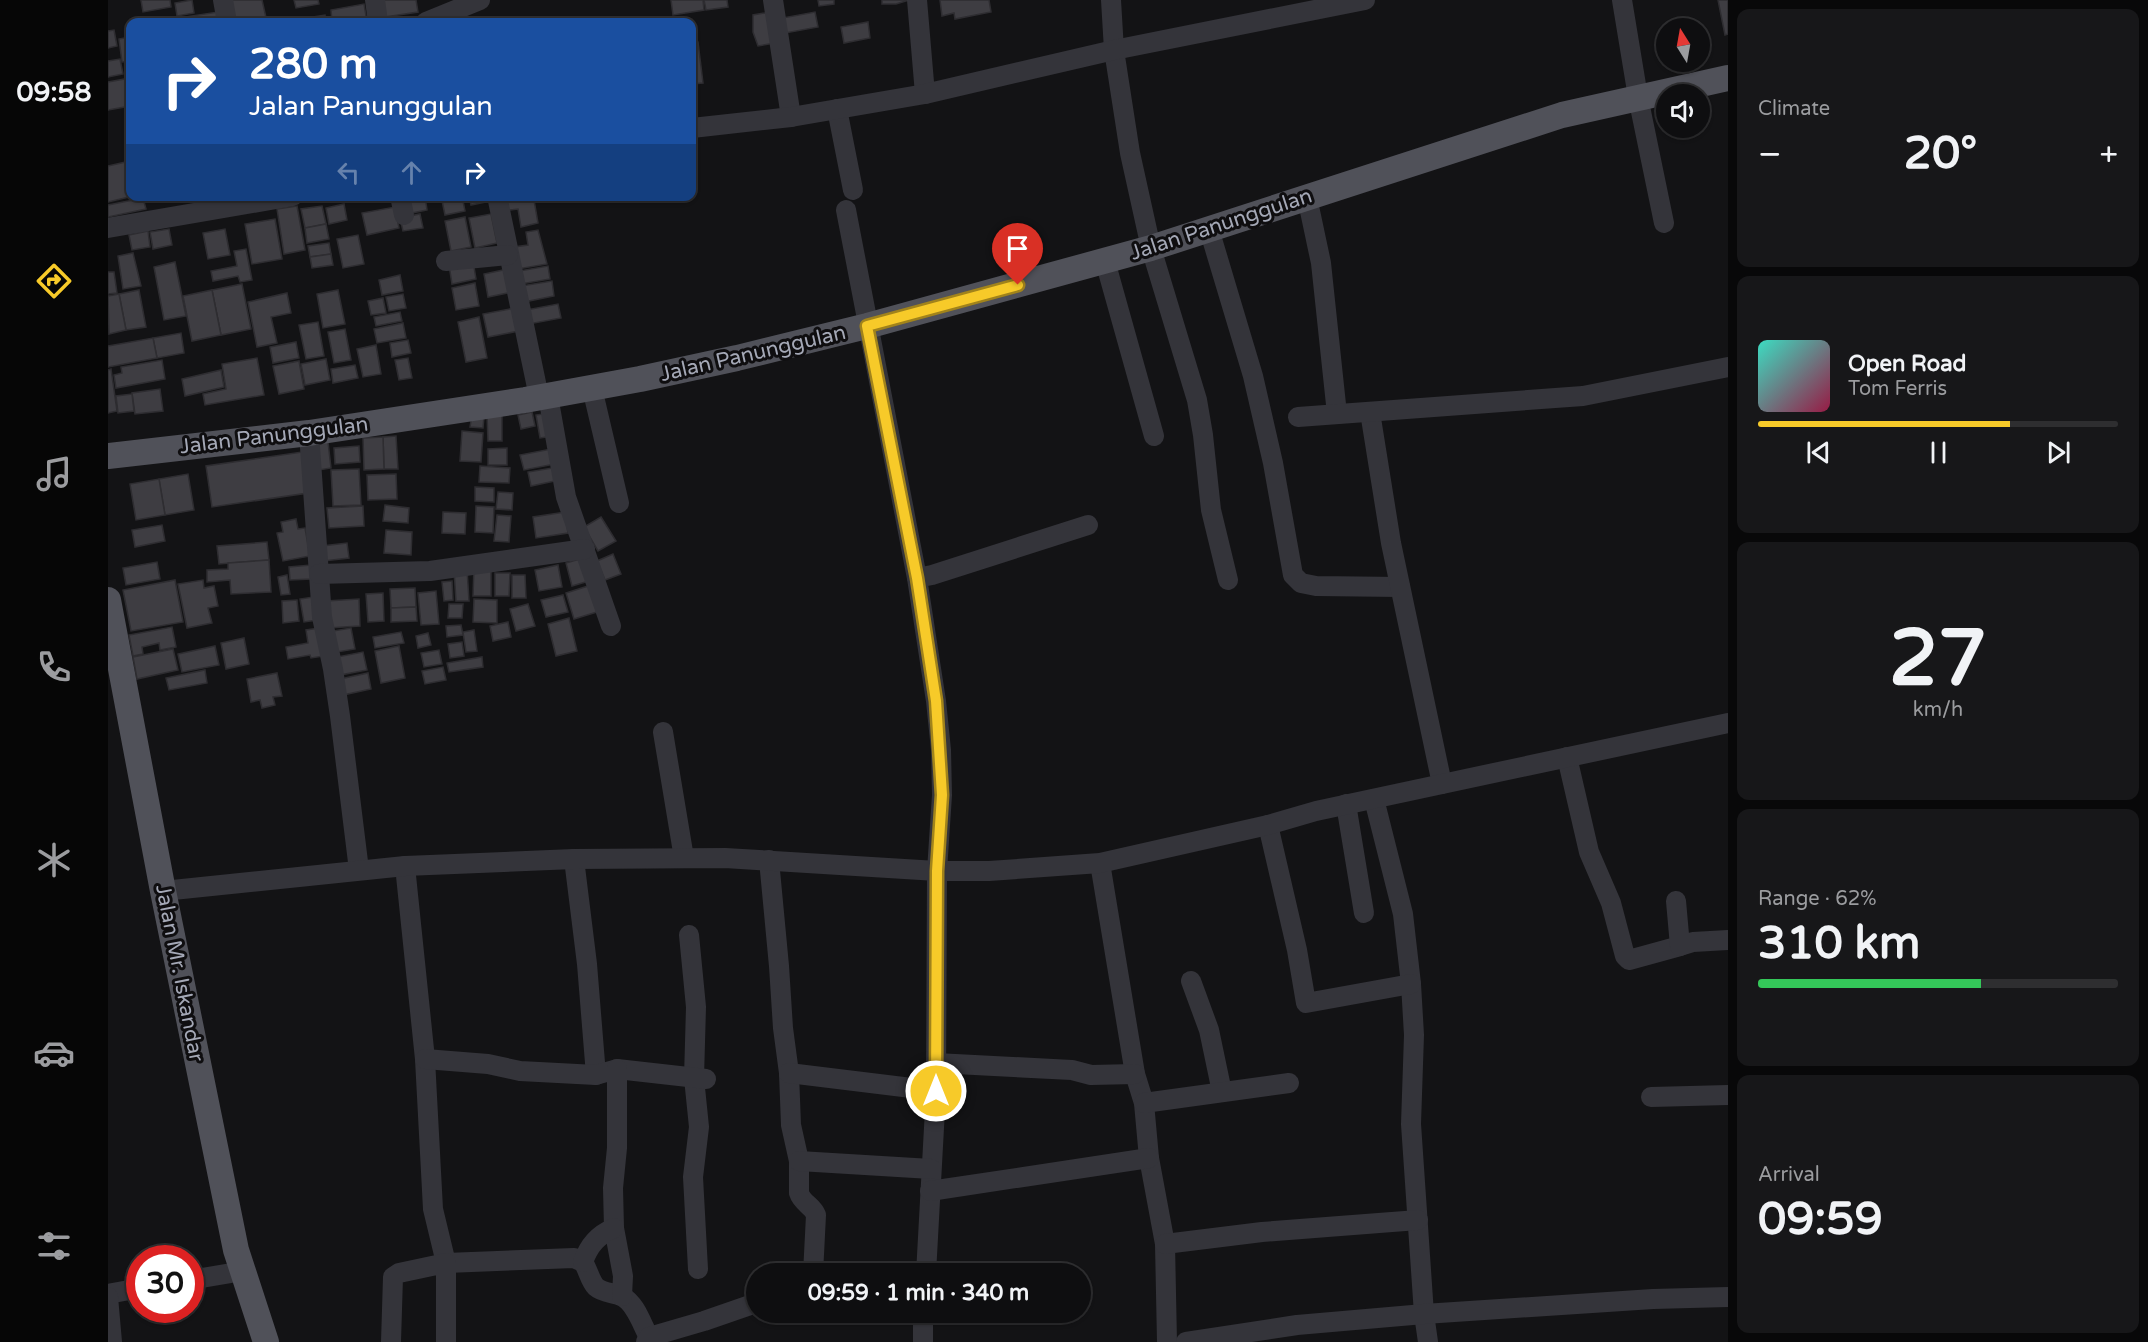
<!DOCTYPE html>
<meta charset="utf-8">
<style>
body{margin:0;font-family:"Varela Round",sans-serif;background:#171719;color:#f1f3f6;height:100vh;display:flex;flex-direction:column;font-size:22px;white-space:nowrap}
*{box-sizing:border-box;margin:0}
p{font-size:20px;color:#9b9c9f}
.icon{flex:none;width:33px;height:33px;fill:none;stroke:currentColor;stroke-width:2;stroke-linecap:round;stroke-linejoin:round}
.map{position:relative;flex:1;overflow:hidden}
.drawer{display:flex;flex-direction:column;gap:9px;padding:9px;background:#080809;width:420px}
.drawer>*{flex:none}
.top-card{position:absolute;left:18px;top:18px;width:570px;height:183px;border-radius:12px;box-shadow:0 2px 4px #0004,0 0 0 2px #2e2e30;background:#1a4fa0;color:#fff;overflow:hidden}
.needle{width:39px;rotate:349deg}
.fabs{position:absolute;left:1548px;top:18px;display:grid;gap:12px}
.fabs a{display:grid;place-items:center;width:54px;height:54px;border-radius:50%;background:#0e0e10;box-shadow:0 2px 4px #0004,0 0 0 2px #2e2e30;font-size:30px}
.speed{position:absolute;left:18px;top:1245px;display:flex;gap:12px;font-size:30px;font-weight:700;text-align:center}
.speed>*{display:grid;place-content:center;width:78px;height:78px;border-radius:50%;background:#0e0e10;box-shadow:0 2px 4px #0004,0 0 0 2px #2e2e30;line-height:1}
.speed .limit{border:9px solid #d22;background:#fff;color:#111}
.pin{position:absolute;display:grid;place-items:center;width:51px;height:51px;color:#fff;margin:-62px -26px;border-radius:50% 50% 50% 0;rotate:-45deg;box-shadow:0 0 6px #0007}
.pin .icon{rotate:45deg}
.me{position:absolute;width:66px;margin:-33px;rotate:0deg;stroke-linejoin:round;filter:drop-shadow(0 0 4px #0008)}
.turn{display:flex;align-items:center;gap:21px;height:126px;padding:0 24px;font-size:27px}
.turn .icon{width:78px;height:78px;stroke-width:2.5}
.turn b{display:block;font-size:42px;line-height:51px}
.lanes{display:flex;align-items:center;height:57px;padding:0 24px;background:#0003;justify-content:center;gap:30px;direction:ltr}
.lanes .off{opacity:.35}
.big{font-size:45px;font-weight:700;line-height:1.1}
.drawer .widget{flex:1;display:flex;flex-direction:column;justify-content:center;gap:9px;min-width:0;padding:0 21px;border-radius:12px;background:#171719}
.drawer .dial{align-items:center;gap:0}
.dial b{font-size:78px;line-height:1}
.song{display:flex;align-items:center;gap:18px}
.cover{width:72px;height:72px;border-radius:9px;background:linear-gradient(135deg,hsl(170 70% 55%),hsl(340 70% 35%))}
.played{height:6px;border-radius:3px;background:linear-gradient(90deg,#f7ca29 70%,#2e2e30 70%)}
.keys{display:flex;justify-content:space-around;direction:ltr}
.heat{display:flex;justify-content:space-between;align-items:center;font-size:33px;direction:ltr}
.charge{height:9px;border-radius:4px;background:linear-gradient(90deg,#34c759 62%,#2e2e30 0)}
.trip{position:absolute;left:638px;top:1263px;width:345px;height:60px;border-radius:30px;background:#0e0e10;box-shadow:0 2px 4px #0004,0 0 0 2px #2e2e30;font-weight:700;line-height:60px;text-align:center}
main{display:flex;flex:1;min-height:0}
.dock{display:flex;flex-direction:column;width:108px;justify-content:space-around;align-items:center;background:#060606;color:#9b9c9f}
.dock .icon{width:42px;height:42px}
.dock .current{color:#f7ca29}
.dock b{font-size:27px;color:#f1f3f6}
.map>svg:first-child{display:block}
.building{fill:#3e3d42;stroke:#2e2d31;stroke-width:1.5}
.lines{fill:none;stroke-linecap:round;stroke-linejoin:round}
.minor{stroke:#34343a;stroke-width:20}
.major{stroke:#505159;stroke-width:26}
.route-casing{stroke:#a1831b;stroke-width:15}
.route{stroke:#f7ca29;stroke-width:10}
.labels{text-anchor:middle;stroke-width:6;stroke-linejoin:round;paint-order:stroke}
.street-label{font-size:21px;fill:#a4a8b6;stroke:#0f0e10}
</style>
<main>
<nav class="dock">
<b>09:58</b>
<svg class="icon current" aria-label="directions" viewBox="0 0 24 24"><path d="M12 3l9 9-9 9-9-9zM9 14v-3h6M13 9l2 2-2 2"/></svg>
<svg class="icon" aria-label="music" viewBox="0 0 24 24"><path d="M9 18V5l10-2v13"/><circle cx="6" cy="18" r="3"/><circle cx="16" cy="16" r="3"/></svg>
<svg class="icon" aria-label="phone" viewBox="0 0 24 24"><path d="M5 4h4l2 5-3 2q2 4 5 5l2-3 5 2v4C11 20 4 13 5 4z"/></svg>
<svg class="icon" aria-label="climate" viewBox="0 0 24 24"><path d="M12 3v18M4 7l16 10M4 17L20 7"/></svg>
<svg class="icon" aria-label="car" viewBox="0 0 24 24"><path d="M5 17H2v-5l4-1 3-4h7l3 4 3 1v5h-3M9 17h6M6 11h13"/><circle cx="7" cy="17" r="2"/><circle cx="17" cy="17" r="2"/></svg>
<svg class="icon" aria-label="filters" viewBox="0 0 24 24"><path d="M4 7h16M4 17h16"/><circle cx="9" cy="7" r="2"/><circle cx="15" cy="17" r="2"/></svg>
</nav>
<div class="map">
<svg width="1620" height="1342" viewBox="0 0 1620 1342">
<rect width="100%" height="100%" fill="#131315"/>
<!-- building -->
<g class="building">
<polygon points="33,0 62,0 63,7 35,12"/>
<polygon points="84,0 86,13 69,16 67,3"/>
<polygon points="117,0 154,0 159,22 122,22"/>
<polygon points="186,0 210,0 211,4 188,8"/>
<polygon points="267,0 308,0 310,12 277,17"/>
<polygon points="563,0 595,0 596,10 565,15"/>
<polygon points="596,0 619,0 620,7 598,10"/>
<polygon points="710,0 726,0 726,4 711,6"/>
<polygon points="774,0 801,0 788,4 774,4"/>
<polygon points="832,0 881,0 883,12 847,19 846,13 834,16"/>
<polygon points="1610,0 1620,0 1620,34 1617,35"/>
<polygon points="256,4 259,22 224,22 223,10"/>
<polygon points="110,12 111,22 71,22 70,18"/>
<polygon points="662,12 667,43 650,46 645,32 645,15"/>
<polygon points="707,12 710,27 672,34 669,19"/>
<polygon points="217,15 218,22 192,22 191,19"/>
<polygon points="760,22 762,38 736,43 733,27"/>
<polygon points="6,30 9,46 0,48 0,31"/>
<polygon points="22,37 22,61 14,62 11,39"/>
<polygon points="590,42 595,83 584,84 584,43"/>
<polygon points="12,59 15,74 0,77 0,61"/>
<polygon points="22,78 22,106 0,110 0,82"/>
<polygon points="22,161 22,196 25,196 0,202 0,166"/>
<polygon points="46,196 64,196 65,199 48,202"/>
<polygon points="295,196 317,196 319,210 299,214"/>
<polygon points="333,196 354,196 357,211 337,215"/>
<polygon points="361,196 382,196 383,201 363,205"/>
<polygon points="392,196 422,196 423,201 426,200 430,223 413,227 410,209 395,211"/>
<polygon points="35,198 38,209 0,217 0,205"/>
<polygon points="236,204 239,220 221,224 218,208"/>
<polygon points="189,206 197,250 176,254 169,209"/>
<polygon points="214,206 218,224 197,228 193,209"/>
<polygon points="287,207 291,228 259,235 254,213"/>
<polygon points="312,214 315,228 295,231 292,218"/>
<polygon points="383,214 389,243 367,248 361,218"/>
<polygon points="357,217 363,247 343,251 337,221"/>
<polygon points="167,219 174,259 144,264 137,224"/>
<polygon points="218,224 221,239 199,243 197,228"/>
<polygon points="61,229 64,245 45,249 42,232"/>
<polygon points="117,229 122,255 100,259 95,233"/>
<polygon points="430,230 439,264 410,269 406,247 420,245 418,232"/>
<polygon points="40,231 42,247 24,250 21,235"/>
<polygon points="250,235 256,264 235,268 229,239"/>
<polygon points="221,243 223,254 202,257 200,246"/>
<polygon points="138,249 144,280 132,282 130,276 105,281 103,271 129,266 126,251"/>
<polygon points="25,253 33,286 15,289 10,256"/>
<polygon points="223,254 225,265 204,268 202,257"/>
<polygon points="365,261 368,279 344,284 341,265"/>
<polygon points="67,262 78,316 56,320 46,267"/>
<polygon points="440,266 442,279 413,284 411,271"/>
<polygon points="400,269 404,292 380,297 376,274"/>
<polygon points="0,272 6,272 9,293 0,294"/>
<polygon points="292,275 295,291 274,295 271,280"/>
<polygon points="444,281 446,296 416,302 413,286"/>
<polygon points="367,283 371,306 348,310 344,288"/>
<polygon points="134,284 143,329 113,335 104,290"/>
<polygon points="31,290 38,327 18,330 11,294"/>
<polygon points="104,290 113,335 84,341 75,296"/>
<polygon points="230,290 237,324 215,328 209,294"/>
<polygon points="179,293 183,313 163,317 169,343 149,347 140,302"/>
<polygon points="11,294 18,330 1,334 0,296"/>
<polygon points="295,294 298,308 281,311 278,297"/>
<polygon points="275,298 278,313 263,315 260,301"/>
<polygon points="450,304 453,318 421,324 418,310"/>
<polygon points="407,308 411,331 380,337 375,314"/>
<polygon points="292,312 294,321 268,326 266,317"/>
<polygon points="371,317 379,358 358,362 350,322"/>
<polygon points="210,322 216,356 198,359 191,325"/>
<polygon points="295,323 298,338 269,343 266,329"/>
<polygon points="237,329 243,360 226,363 220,332"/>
<polygon points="73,333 76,353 49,358 45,338"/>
<polygon points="45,338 49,358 0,367 0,346"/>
<polygon points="300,340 303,353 284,357 282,343"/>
<polygon points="188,342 191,358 165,363 162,347"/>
<polygon points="268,345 273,374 255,377 249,349"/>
<polygon points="149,358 156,395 97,405 95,394 118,389 114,364"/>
<polygon points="300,358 304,378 291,380 287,360"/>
<polygon points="218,359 222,380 197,385 193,364"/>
<polygon points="54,360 57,379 8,388 6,375 14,373 13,367"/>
<polygon points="191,361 196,389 171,394 165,366"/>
<polygon points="247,365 250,378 225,383 223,369"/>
<polygon points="3,369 9,411 0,413 0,370"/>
<polygon points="113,370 116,387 77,396 74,379"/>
<polygon points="52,389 55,411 27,414 24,393"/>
<polygon points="24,394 26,411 10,413 8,396"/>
<polygon points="424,412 427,426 413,429 410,415"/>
<polygon points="441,413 445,436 432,438 428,415"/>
<polygon points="364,415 376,416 375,428 362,427"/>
<polygon points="379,415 394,415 394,441 380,441"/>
<polygon points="354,431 375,433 373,462 352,461"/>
<polygon points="288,436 290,469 276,469 275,437"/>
<polygon points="275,437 276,469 256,470 255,438"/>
<polygon points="220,442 223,468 211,470 208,443"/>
<polygon points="251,446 252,462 227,464 226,448"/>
<polygon points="399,448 399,465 380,465 380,449"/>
<polygon points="443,449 447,464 416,470 412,455"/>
<polygon points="194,452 200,493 104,507 98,466"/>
<polygon points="372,466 402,468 401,483 371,482"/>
<polygon points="444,468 447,481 423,486 420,472"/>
<polygon points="251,469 253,505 225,506 223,470"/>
<polygon points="80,474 86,510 57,515 51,479"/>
<polygon points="288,474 289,499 260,500 259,475"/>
<polygon points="51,479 57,515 28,520 22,484"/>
<polygon points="367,487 386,488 386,502 367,501"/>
<polygon points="390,492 405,493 404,510 388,509"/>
<polygon points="277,505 301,508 300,523 275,521"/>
<polygon points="255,506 256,526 221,528 219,508"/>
<polygon points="368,506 386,507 385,533 367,532"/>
<polygon points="335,512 358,513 357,534 334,533"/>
<polygon points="457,512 460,533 428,538 425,517"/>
<polygon points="389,515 403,516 401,542 386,541"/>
<polygon points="493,517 508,541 490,551 476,527"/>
<polygon points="188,519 190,529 197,528 202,556 175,561 169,533 175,532 173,522"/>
<polygon points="54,525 57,541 27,547 24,530"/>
<polygon points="278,530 304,532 303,555 276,553"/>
<polygon points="159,542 161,560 111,564 109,546"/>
<polygon points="239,543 241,558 216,561 214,546"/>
<polygon points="505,554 513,574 497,580 489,561"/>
<polygon points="475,558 481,581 464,586 458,563"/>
<polygon points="161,560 163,592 123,594 122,580 99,582 99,570 120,569 120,563"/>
<polygon points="49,562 52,579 18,585 15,568"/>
<polygon points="383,564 383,596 365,596 366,566"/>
<polygon points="203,565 204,579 182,580 181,567"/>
<polygon points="450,565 454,587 431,591 427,570"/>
<polygon points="359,569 361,601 348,601 346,570"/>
<polygon points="387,573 402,573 401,596 387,596"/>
<polygon points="179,575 182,594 173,595 170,577"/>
<polygon points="404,575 417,575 418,598 404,598"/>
<polygon points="67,580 75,622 23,631 15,590"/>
<polygon points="95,580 96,588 106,586 110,606 100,608 104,623 79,628 70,584"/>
<polygon points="344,581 345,600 336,601 334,582"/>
<polygon points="480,586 489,612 466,619 458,593"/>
<polygon points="307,588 308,607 283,608 282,589"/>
<polygon points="328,591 331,624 313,625 310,593"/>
<polygon points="275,593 276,621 260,622 258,594"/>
<polygon points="455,595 460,612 438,617 433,600"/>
<polygon points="205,597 209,620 196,622 192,599"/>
<polygon points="251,599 252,626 220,628 218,601"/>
<polygon points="366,599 389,600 389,623 365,622"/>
<polygon points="189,600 191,621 175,623 174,601"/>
<polygon points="341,604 355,604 354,618 340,618"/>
<polygon points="420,604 427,626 408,631 402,609"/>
<polygon points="308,607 309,621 283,622 283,608"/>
<polygon points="461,618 469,651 448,656 440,624"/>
<polygon points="400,622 403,637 385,641 382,626"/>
<polygon points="353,625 355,635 339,637 338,626"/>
<polygon points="64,627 68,647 52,650 51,643 34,647 35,654 25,656 21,635"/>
<polygon points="211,628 216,656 203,658 202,655 180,659 178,647 200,643 198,630"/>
<polygon points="243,628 247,649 229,652 225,631"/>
<polygon points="366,630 369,651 358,652 355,632"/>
<polygon points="293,632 296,643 267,648 265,637"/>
<polygon points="320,633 323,645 310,648 308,636"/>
<polygon points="136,638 141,664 118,669 113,643"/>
<polygon points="354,642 356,656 342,658 340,644"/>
<polygon points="107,646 111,665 74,672 70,654"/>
<polygon points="291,646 297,678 273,683 267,651"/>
<polygon points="65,649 70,670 29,679 25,657"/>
<polygon points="331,650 334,664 316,667 313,653"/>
<polygon points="255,652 259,670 232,675 229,657"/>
<polygon points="374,657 375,667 341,672 339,663"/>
<polygon points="335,667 338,680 317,684 314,671"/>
<polygon points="97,670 99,683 61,690 58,678"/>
<polygon points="169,673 174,696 165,697 167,705 154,708 152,700 143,702 139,679"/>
<polygon points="260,673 263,689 235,695 232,679"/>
</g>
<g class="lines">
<!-- minor -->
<g class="minor">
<polyline points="115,0 119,22"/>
<polyline points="267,0 270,22"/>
<polyline points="665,0 683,117"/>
<polyline points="809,0 817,94"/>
<polyline points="1003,0 1006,50 1022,153 1043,248 1089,400 1095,435 1103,510 1120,580"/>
<polyline points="1514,0 1530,97 1556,223"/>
<polyline points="318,22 372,0"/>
<polyline points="729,109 745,190"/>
<polyline points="584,128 683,117 817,94 1006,50 1257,0"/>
<polyline points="292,196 296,215"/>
<polyline points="389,196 431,397"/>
<polyline points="1199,197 1213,263 1229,414"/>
<polyline points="738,210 809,578 828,701 833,750 834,795 829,871 828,1091 818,1274"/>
<polyline points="0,228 185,196"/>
<polyline points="1101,229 1145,376 1165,463 1185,575 1193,583 1208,586 1292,587"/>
<polyline points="338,261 400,255"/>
<polyline points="997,261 1046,436"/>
<polyline points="484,388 511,503"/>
<polyline points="440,396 458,497 503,626"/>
<polyline points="1262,412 1283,543 1334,784"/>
<polyline points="1190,417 1475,396 1620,367"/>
<polyline points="201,433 214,617 225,669 232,716 251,870"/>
<polyline points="211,574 322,571 477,549"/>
<polyline points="809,578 824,575 980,525"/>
<polyline points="555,732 576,858"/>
<polyline points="1459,757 1481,852 1503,903 1517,956 1521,960 1572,946"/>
<polyline points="1266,799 1295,914 1303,984 1306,1035 1303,1124 1316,1314 1320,1342"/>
<polyline points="1238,804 1256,913"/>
<polyline points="1160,825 1189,950 1198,1003 1303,984"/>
<polyline points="466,859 479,964 488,1075"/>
<path d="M661,860L671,966L675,1028L681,1073L683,1125L691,1161V1193C694,1203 705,1206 708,1215L705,1274"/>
<polyline points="992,863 1027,1074 1036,1103 1041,1158 1057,1244 1059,1342"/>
<path d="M297,866L317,1059L325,1209L338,1263L466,1258L475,1262C480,1269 482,1281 488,1287C496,1294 507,1292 515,1297C528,1304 534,1325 541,1337"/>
<polyline points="55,891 297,866 466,859 617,858 829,871 881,871 992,863 1160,825 1208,811 1620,723"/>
<polyline points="1568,901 1572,946 1585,942 1620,940"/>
<polyline points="581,935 588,1007 586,1078 591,1127 585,1177 590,1269"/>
<polyline points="1083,981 1101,1030 1114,1092"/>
<polyline points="317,1059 380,1064 412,1071 488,1075 509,1069 598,1079"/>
<polyline points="828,1063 964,1070 983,1075 1027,1074"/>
<polyline points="509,1069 509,1148 505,1188 506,1228 515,1276 514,1296"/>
<polyline points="681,1073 828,1091"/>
<polyline points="1543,1097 1620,1095"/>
<polyline points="1036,1103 1181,1083"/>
<polyline points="691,1161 823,1169"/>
<polyline points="822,1191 1041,1158"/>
<polyline points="1057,1244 1154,1232 1310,1220"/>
<path d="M475,1262C481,1245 490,1235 506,1228"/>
<polyline points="82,1280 135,1271"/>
<polyline points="0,1294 32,1288"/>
<polyline points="0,1297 4,1342"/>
<polyline points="283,1342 285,1277 291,1273 338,1263 338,1342"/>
<polyline points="538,1342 541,1337 596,1321 648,1303"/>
<polyline points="815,1342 815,1312"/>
<polyline points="1078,1342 1189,1325 1316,1314 1545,1299 1620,1297"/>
</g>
<!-- major -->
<g class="major">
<polyline points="0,456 201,433 417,400 532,379 629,358 759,326 1043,248 1454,115 1620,78"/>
<polyline points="0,600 55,891 128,1250 158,1342"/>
</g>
</g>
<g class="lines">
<defs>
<polyline id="route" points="828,1091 829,871 834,795 828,701 809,578 759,326 910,285"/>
</defs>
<!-- route casing -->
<use href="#route" class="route-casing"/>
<!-- route -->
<use href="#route" class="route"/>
</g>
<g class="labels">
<!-- street labels -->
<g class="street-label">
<text transform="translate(1113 224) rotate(-18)" y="7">Jalan Panunggulan</text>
<text transform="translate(645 353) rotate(-13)" y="7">Jalan Panunggulan</text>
<text transform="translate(166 435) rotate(-7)" y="7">Jalan Panunggulan</text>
<text transform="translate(72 973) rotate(79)" y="7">Jalan Mr. Iskandar</text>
</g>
</g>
</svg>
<div class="fabs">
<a><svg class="needle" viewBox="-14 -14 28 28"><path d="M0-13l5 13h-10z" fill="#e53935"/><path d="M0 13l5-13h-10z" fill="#9b9c9f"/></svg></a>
<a><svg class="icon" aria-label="sound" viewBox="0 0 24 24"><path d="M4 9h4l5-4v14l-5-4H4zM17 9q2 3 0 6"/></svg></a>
</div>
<div class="speed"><div class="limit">30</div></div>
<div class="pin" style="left:910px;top:285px;background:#d93025"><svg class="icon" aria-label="arrive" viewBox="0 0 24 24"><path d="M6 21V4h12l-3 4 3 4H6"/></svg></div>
<svg class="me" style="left:828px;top:1091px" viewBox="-20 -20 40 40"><circle r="17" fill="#f7ca29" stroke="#fff" stroke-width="3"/><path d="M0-11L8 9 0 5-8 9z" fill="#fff"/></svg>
<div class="trip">09:59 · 1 min · 340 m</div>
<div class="top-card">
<div class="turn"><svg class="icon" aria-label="right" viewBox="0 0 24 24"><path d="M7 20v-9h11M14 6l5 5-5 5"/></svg><div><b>280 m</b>Jalan Panunggulan</div></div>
<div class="lanes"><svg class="icon off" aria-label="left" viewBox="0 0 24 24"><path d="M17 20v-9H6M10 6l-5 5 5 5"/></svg><svg class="icon off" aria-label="ahead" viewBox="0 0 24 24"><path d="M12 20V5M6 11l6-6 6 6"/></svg><svg class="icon" aria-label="right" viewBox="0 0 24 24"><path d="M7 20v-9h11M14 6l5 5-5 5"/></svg></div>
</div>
</div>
<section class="drawer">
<div class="widget"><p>Climate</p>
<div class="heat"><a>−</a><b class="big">20°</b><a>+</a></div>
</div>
<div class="widget">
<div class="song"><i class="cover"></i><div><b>Open Road</b><p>Tom Ferris</p></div></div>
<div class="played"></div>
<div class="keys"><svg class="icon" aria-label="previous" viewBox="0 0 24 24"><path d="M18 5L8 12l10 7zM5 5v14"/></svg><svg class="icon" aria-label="pause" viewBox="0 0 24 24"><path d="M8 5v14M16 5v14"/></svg><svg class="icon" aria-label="next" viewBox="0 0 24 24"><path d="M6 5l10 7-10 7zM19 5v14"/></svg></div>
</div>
<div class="widget dial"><b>27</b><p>km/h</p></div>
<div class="widget"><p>Range · 62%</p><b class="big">310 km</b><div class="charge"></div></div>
<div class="widget"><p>Arrival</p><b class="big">09:59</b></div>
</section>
</main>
